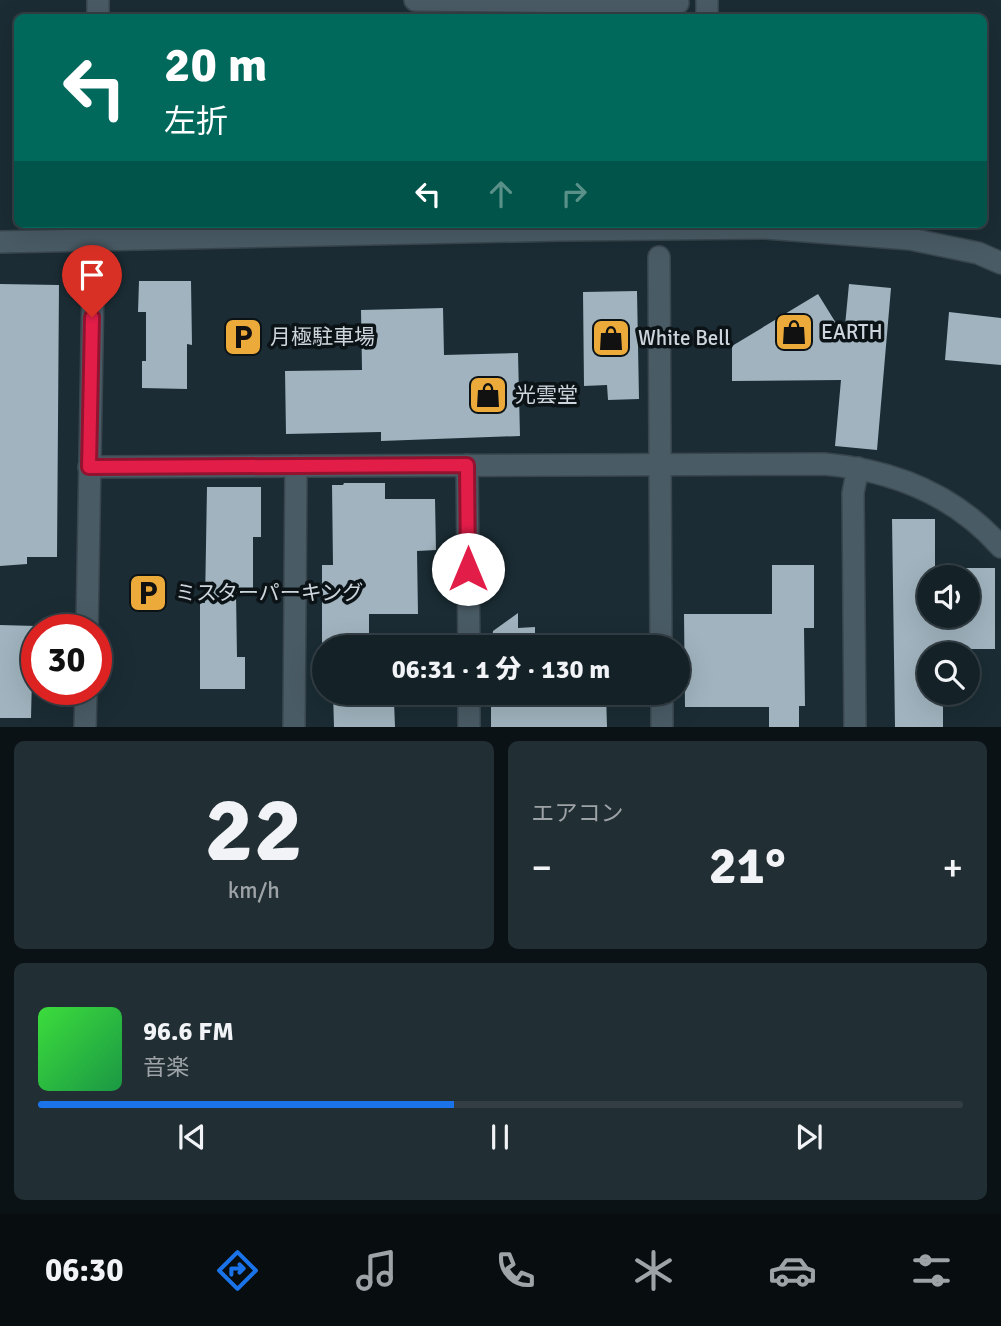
<!DOCTYPE html>
<html lang="ja">
<meta charset="utf-8">
<style>
body{margin:0;font-family:Signika,"Noto Sans JP",sans-serif;background:#212e33;color:#f1f3f6;height:100vh;display:flex;flex-direction:column;font-size:26px;white-space:nowrap}
*{box-sizing:border-box;margin:0}
p{font-size:23px;color:#9da3a7}
.icon{flex:none;width:38px;height:38px;fill:none;stroke:currentColor;stroke-width:2;stroke-linecap:round;stroke-linejoin:round}
.map{position:relative;height:727px;overflow:hidden}
.sheet{display:flex;flex-direction:column;gap:14px;padding:14px;background:#0b1215;flex:1}
.sheet>*{flex:none}
.top-card{position:absolute;left:14px;top:14px;width:973px;height:214px;border-radius:10px;box-shadow:0 7px 28px #0002,0 0 0 2px #333e44;background:#00695c;color:#fff;overflow:hidden}
.tools{position:absolute;left:917px;top:565px;display:grid;gap:14px}
.tools a{display:grid;place-items:center;width:63px;height:63px;border-radius:50%;background:#142127;box-shadow:0 7px 28px #0002,0 0 0 2px #333e44;font-size:35px}
.speed{position:absolute;left:21px;top:614px;display:flex;gap:14px;font-size:35px;font-weight:700;text-align:center}
.speed>*{display:grid;place-content:center;width:91px;height:91px;border-radius:50%;background:#142127;box-shadow:0 7px 28px #0002,0 0 0 2px #333e44;line-height:1}
.speed .limit{border:10px solid #d22;background:#fff;color:#111}
.pin{position:absolute;display:grid;place-items:center;width:60px;height:60px;color:#fff;margin:-72px -30px;border-radius:50% 50% 50% 0;rotate:-45deg;box-shadow:0 0 7px #0007}
.pin .icon{rotate:45deg}
.me{position:absolute;width:77px;margin:-38px;rotate:0deg;stroke-linejoin:round;filter:drop-shadow(0 0 5px #0008)}
.turn{display:flex;align-items:center;gap:24px;height:147px;padding:0 35px;font-size:32px}
.turn .icon{width:91px;height:91px;stroke-width:2.5}
.turn b{display:block;font-size:49px;line-height:60px}
.lanes{display:flex;align-items:center;height:66px;padding:0 35px;background:#0003;justify-content:center;gap:35px;direction:ltr}
.lanes .off{opacity:.35}
.big{font-size:52px;font-weight:800;line-height:1.1}
.sheet .tile{flex:1;display:flex;flex-direction:column;justify-content:center;gap:10px;min-width:0;padding:0 24px;border-radius:10px;background:#212e33}
.sheet .dial{align-items:center;gap:0}
.dial b{font-size:91px;line-height:1}
.song{display:flex;align-items:center;gap:21px}
.cover{width:84px;height:84px;border-radius:10px;background:linear-gradient(135deg,hsl(120 70% 55%),hsl(140 70% 35%))}
.played{height:7px;border-radius:4px;background:linear-gradient(90deg,#1a73e8 45%,#333e44 45%)}
.keys{display:flex;justify-content:space-around;direction:ltr}
.heat{display:flex;justify-content:space-between;align-items:center;font-size:38px;direction:ltr}
.sheet .tiles{flex:1;display:grid;gap:14px;grid-template-columns:1fr 1fr}
.tile:last-child{grid-column:span 2}
.trip{position:absolute;left:312px;top:635px;width:378px;height:70px;border-radius:35px;background:#142127;box-shadow:0 7px 28px #0002,0 0 0 2px #333e44;font-weight:800;line-height:70px;text-align:center}
.tabs{display:flex;height:112px;justify-content:space-around;align-items:center;background:#080d10;color:#9da3a7}
.tabs .icon{width:49px;height:49px}
.tabs .selected{color:#1a73e8}
.tabs b{font-size:32px;color:#f1f3f6}
.map>svg:first-child{display:block}
.building{fill:#a0b3be;fill-rule:evenodd}
.lines{fill:none;stroke-linecap:round;stroke-linejoin:round}
.minor-casing{stroke:#39464e;stroke-width:24}
.minor{stroke:#495b65;stroke-width:21}
.route-casing{stroke:#92132f;stroke-width:18}
.route{stroke:#e11d48;stroke-width:12}
.labels{text-anchor:middle;stroke-width:7;stroke-linejoin:round;paint-order:stroke}
.poi-label{font-size:21px;fill:#ccd6dc;stroke:#0c1317;text-anchor:start}
</style>
<div class="map">
<svg width="1001" height="728" viewBox="0 0 1001 728">
<rect width="100%" height="100%" fill="#1b2c34"/>
<!-- building -->
<g class="building">
<polygon points="139,281 191,281 192,345 187,344 187,389 142,388 142,361 146,361 146,312 138,312"/>
<polygon points="0,284 59,285 57,557 27,557 27,564 0,566"/>
<polygon points="849,284 891,288 877,450 835,446 841,380 732,381 732,346 818,294 844,336"/>
<polygon points="637,291 639,399 608,400 607,385 584,386 583,292"/>
<polygon points="443,308 444,355 518,353 520,436 381,441 381,432 286,434 285,371 362,370 361,310"/>
<polygon points="949,312 1001,318 1001,365 945,360"/>
<polygon points="344,483 385,483 385,499 435,499 436,550 417,551 418,614 369,614 369,639 364,639 364,648 324,648 324,667 322,667 322,565 333,565 332,485 343,485"/>
<polygon points="207,487 261,487 261,537 253,537 253,593 236,593 237,657 245,657 245,689 200,689 200,603 205,603"/>
<path d="M892,519H935V568H995V649H943V654H929V693H943V727H895ZM929,578H968V616H929Z"/>
<polygon points="772,565 814,565 814,628 804,628 805,706 799,706 799,727 769,727 769,707 685,707 684,614 772,614"/>
<polygon points="518,613 518,628 535,627 535,636 606,635 606,648 491,648 493,631"/>
<polygon points="0,625 36,626 36,677 32,677 31,718 0,718"/>
<polygon points="333,693 375,693 375,701 394,701 395,727 334,727"/>
<polygon points="491,693 606,693 607,727 491,727"/>
</g>
<g class="lines">
<defs>
<g id="minor">
<polyline points="415,0 678,3"/>
<polyline points="707,0 707,18"/>
<polyline points="98,18 98,0"/>
<polyline points="0,242 562,230 765,228 910,239 978,253 1001,263"/>
<polyline points="659,257 661,648"/>
<polyline points="467,465 469,648"/>
<path d="M89,467L824,464C892,470 955,495 1001,547"/>
<polyline points="87,630 94,226"/>
<polyline points="469,693 469,728"/>
<polyline points="662,693 662,728"/>
<polyline points="85,728 86,690"/>
<polyline points="294,728 296,466"/>
<polyline points="855,728 853,493 858,468"/>
</g>
</defs>
<!-- minor casing -->
<use href="#minor" class="minor-casing"/>
<!-- minor -->
<use href="#minor" class="minor"/>
</g>
<g class="lines">
<defs>
<polyline id="route" points="92,317 89,467 467,465 468,569"/>
</defs>
<!-- route casing -->
<use href="#route" class="route-casing"/>
<!-- route -->
<use href="#route" class="route"/>
</g>
<!-- icons -->
<defs>
<symbol id="shop-square" viewBox="-11 -11 22 22"><rect x="-9" y="-9" width="18" height="18" rx="4" fill="#ebaa39" stroke="#0c1317"/><path d="M-5-2.5h2.3a2.7 3.5 0 0 1 5.4 0H5L5.5 6h-11ZM-1.5-2.5h3a1.5 2.3 0 0 0-3 0Z" fill="#111"/></symbol>
<symbol id="parking-square" viewBox="-11 -11 22 22"><rect x="-9" y="-9" width="18" height="18" rx="4" fill="#ebaa39" stroke="#0c1317"/><path d="M-3.5-5.5H1a3.5 3.5 0 0 1 0 7H-1V5.5H-3.5ZM-1-3.4V-.6H.8a1.4 1.4 0 0 0 0-2.8Z" fill="#111"/></symbol>
</defs>
<g fill-rule="evenodd">
<use href="#shop-square" x="772" y="310" width="44" height="44"/>
<use href="#parking-square" x="221" y="315" width="44" height="44"/>
<use href="#shop-square" x="589" y="316" width="44" height="44"/>
<use href="#shop-square" x="466" y="373" width="44" height="44"/>
<use href="#parking-square" x="126" y="571" width="44" height="44"/>
</g>
<g class="labels">
<!-- poi labels -->
<g class="poi-label">
<text x="821" y="339">EARTH</text>
<text x="270" y="344">月極駐車場</text>
<text x="638" y="345">White Bell</text>
<text x="515" y="402">光雲堂</text>
<text x="175" y="600">ミスターパーキング</text>
</g>
</g>
</svg>
<div class="tools">
<a><svg class="icon" aria-label="sound" viewBox="0 0 24 24"><path d="M4 9h4l5-4v14l-5-4H4zM17 9q2 3 0 6"/></svg></a>
<a><svg class="icon" aria-label="search" viewBox="0 0 24 24"><circle cx="10" cy="10" r="6"/><path d="M15 15l6 6"/></svg></a>
</div>
<div class="speed"><div class="limit">30</div></div>
<div class="pin" style="left:92px;top:317px;background:#d93025"><svg class="icon" aria-label="arrive" viewBox="0 0 24 24"><path d="M6 21V4h12l-3 4 3 4H6"/></svg></div>
<svg class="me" style="left:468px;top:569px" viewBox="-20 -20 40 40"><circle r="19" fill="#fff"/><path d="M0-13L10 11 0 6-10 11z" fill="#e11d48"/></svg>
<div class="trip">06:31 · 1 分 · 130 m</div>
<div class="top-card">
<div class="turn"><svg class="icon" aria-label="left" viewBox="0 0 24 24"><path d="M17 20v-9H6M10 6l-5 5 5 5"/></svg><div><b>20 m</b>左折</div></div>
<div class="lanes"><svg class="icon" aria-label="left" viewBox="0 0 24 24"><path d="M17 20v-9H6M10 6l-5 5 5 5"/></svg><svg class="icon off" aria-label="ahead" viewBox="0 0 24 24"><path d="M12 20V5M6 11l6-6 6 6"/></svg><svg class="icon off" aria-label="right" viewBox="0 0 24 24"><path d="M7 20v-9h11M14 6l5 5-5 5"/></svg></div>
</div>
</div>
<section class="sheet">
<div class="tiles">
<div class="tile dial"><b>22</b><p>km/h</p></div>
<div class="tile"><p>エアコン</p>
<div class="heat"><a>−</a><b class="big">21°</b><a>+</a></div>
</div>
<div class="tile">
<div class="song"><i class="cover"></i><div><b>96.6 FM</b><p>音楽</p></div></div>
<div class="played"></div>
<div class="keys"><svg class="icon" aria-label="previous" viewBox="0 0 24 24"><path d="M18 5L8 12l10 7zM5 5v14"/></svg><svg class="icon" aria-label="pause" viewBox="0 0 24 24"><path d="M8 5v14M16 5v14"/></svg><svg class="icon" aria-label="next" viewBox="0 0 24 24"><path d="M6 5l10 7-10 7zM19 5v14"/></svg></div>
</div>
</div>
</section>
<nav class="tabs">
<b>06:30</b>
<svg class="icon selected" aria-label="directions" viewBox="0 0 24 24"><path d="M12 3l9 9-9 9-9-9zM9 14v-3h6M13 9l2 2-2 2"/></svg>
<svg class="icon" aria-label="music" viewBox="0 0 24 24"><path d="M9 18V5l10-2v13"/><circle cx="6" cy="18" r="3"/><circle cx="16" cy="16" r="3"/></svg>
<svg class="icon" aria-label="phone" viewBox="0 0 24 24"><path d="M5 4h4l2 5-3 2q2 4 5 5l2-3 5 2v4C11 20 4 13 5 4z"/></svg>
<svg class="icon" aria-label="climate" viewBox="0 0 24 24"><path d="M12 3v18M4 7l16 10M4 17L20 7"/></svg>
<svg class="icon" aria-label="car" viewBox="0 0 24 24"><path d="M5 17H2v-5l4-1 3-4h7l3 4 3 1v5h-3M9 17h6M6 11h13"/><circle cx="7" cy="17" r="2"/><circle cx="17" cy="17" r="2"/></svg>
<svg class="icon" aria-label="filters" viewBox="0 0 24 24"><path d="M4 7h16M4 17h16"/><circle cx="9" cy="7" r="2"/><circle cx="15" cy="17" r="2"/></svg>
</nav>
